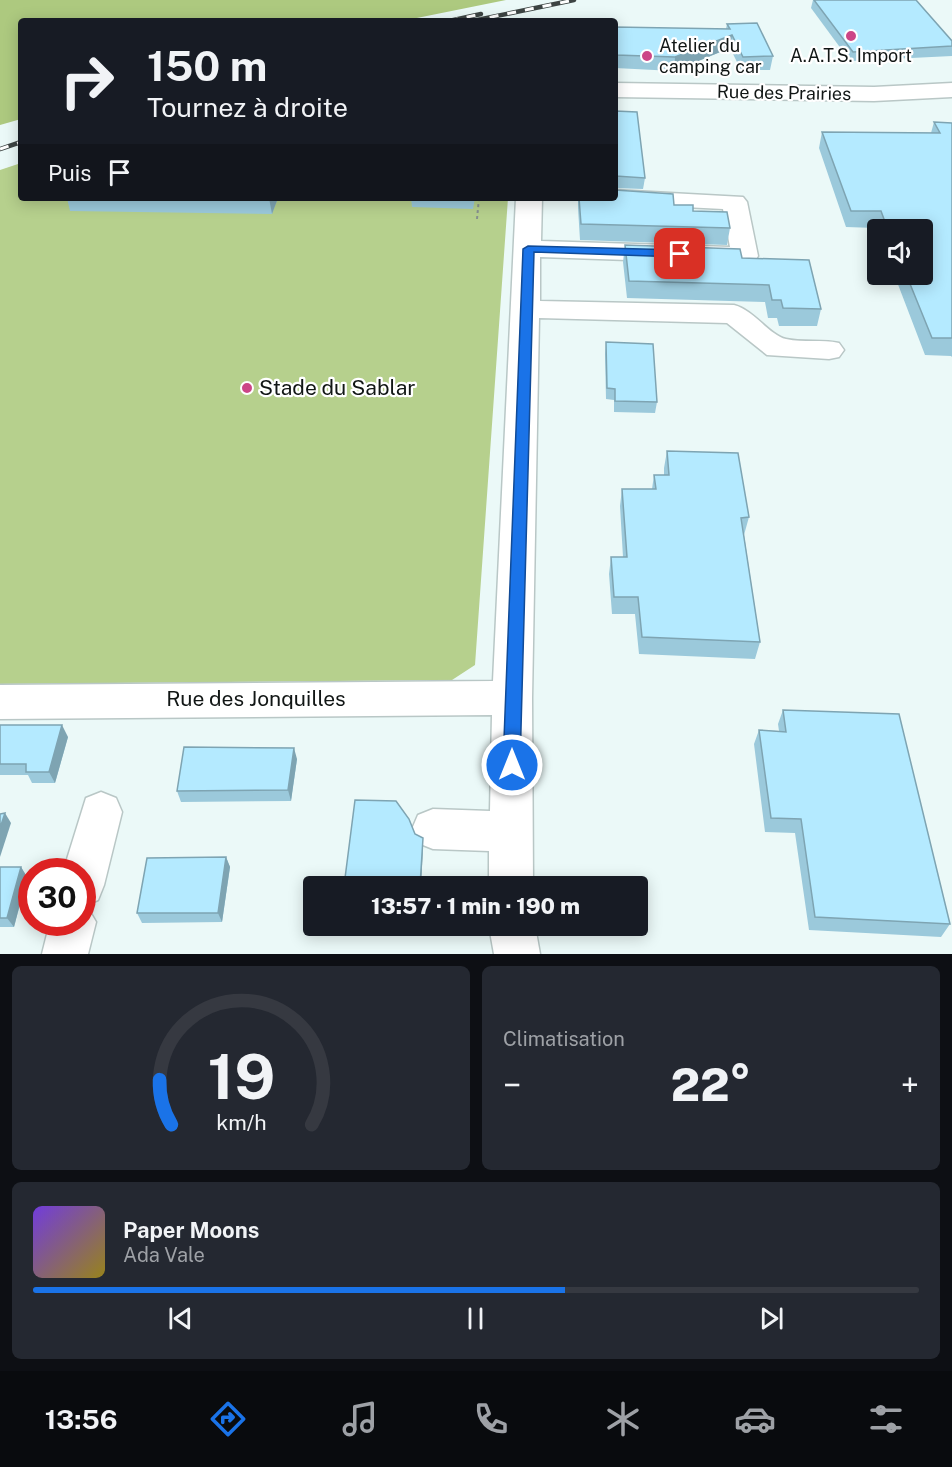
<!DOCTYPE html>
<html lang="fr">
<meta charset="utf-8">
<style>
body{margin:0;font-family:"Public Sans",sans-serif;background:#242831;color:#f1f3f6;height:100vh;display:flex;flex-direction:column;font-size:22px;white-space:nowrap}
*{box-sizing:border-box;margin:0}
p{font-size:20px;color:#9ea1a6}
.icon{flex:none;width:33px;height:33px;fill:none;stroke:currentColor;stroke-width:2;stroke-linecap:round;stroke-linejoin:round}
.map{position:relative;height:954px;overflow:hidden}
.panel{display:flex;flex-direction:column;gap:12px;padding:12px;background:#0d0f14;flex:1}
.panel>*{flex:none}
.banner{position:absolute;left:18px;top:18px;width:600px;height:183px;border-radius:6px;box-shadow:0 3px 15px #0003;background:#171b24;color:#f1f3f6;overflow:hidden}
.buttons{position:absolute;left:867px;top:219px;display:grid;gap:12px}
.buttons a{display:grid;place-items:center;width:66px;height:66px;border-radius:6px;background:#171b24;box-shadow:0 3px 15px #0003;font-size:30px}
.speed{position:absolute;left:18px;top:858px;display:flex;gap:12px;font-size:30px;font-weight:700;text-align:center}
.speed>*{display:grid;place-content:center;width:78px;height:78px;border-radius:50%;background:#171b24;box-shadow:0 3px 15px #0003;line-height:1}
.speed .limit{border:9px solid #d22;background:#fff;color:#111}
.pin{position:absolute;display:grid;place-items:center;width:51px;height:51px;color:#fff;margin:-26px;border-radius:12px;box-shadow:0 3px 9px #0006}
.me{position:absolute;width:66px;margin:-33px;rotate:0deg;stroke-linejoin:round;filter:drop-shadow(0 0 4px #0008)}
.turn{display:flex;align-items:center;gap:21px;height:126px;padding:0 30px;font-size:27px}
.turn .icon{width:78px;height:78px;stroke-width:2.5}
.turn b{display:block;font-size:42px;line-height:51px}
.then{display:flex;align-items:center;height:57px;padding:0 30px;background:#0003;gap:12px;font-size:22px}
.big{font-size:45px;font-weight:800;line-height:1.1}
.panel .card{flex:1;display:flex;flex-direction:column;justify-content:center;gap:9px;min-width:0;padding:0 21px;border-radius:9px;background:#242831}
.panel .dial{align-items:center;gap:0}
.dial svg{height:156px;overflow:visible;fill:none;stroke:#363941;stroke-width:7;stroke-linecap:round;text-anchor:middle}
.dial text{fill:#f1f3f6;stroke:none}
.song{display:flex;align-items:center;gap:18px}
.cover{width:72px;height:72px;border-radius:9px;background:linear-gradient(135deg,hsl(260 70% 55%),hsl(50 70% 35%))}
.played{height:6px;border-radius:3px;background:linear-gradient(90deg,#1a73e8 60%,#363941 60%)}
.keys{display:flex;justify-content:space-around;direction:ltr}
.heat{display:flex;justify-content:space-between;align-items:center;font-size:33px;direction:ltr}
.panel .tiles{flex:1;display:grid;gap:12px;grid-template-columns:1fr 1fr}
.card:last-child{grid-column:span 2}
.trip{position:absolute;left:303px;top:876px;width:345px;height:60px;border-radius:6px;background:#171b24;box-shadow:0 3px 15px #0003;font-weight:800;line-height:60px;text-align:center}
.tabs{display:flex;height:96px;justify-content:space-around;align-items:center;background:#090b0e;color:#9ea1a6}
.tabs .icon{width:42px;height:42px}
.tabs .active{color:#1a73e8}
.tabs b{font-size:27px;color:#f1f3f6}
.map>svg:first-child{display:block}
.green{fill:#b6d08d}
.forest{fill:#adc97f}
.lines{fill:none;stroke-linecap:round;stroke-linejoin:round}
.minor-casing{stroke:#b9c7c6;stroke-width:3}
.path{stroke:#86908f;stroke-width:2;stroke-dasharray:3 3;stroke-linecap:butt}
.minor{fill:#fff;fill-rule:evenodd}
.rail-casing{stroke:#3d4443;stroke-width:4.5}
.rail{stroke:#fff;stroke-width:3;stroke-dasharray:9;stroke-linecap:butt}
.wall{fill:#9bc9db}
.shaded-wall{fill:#7ea4b2}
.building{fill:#b4eaff;stroke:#7ea4b2;stroke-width:1.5}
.route{fill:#1a73e8;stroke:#114b97;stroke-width:1.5}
.poi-dot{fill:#cc4687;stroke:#fff;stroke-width:2}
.labels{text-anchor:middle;stroke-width:4.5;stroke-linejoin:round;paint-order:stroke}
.far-poi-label{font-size:18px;fill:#111615;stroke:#fff;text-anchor:start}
.far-street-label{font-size:18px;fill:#111615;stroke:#fff}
.poi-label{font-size:21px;fill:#111615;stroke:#fff;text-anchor:start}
.street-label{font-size:21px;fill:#111615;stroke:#fff}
</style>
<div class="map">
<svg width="952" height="954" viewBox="0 0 952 954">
<rect width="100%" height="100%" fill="#ebf9f8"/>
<!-- green -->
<polygon class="green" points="21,163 21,198 508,198 475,665 452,680 0,684 0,170"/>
<!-- forest -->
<polygon class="forest" points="0,0 506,0 402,21 21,21 21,119 0,125"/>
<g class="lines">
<defs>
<g id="minor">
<polygon points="615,83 874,87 952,83 952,97 874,101 615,97"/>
<path d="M615,190L743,197L747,202L758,256L754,262L745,264L540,257V301L734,305C754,310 769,335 786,339C804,343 822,339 839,343L844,350L839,357L829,359L767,355L727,323L539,318L532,698L533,886H489V851L433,849L418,843L412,829L418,815L433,809L490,811L492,715L0,719V685L493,681L516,198H542L541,241L730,247L723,209L606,203L602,198H615Z"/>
<polygon points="101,792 116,798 122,812 104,885 98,900 86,905 96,922 88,954 42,954 50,922 82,922 82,872 63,872 86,798"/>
<polygon points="489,926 535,926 540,954 494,954"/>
</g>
</defs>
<!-- minor casing -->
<use href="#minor" class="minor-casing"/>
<!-- path -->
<polyline class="path" points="477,219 479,198"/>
<!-- minor -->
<use href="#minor" class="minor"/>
<defs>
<g id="rail">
<polyline points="449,21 481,14"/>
<polyline points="472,21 574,0"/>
<polyline points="0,149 21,142"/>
</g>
</defs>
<!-- rail casing -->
<use href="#rail" class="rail-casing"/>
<!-- rail -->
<use href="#rail" class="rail"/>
</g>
<!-- wall -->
<g class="wall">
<polygon points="813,0 916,0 952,41 952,56 850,61 811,8"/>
<polygon points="727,24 773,56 770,70 741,70 730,48 674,71 615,68 615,27 726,29"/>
<polygon points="615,111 645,178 643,189 615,188"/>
<polygon points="934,122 952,123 952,357 951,356 925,355 894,274 922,274 922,230 878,230 878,233 876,228 846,227 819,148 822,132 931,133"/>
<polygon points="67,198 278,198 272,214 70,211"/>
<polygon points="411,198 475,198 473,209 412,207"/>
<polygon points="578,198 615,198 674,205 693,211 730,228 727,245 580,240 578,208"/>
<polygon points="625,245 742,258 821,309 817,326 779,326 777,318 768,318 765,302 627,298 623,262"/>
<polygon points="606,342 657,402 655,413 614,412 614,400 606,399 605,354"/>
<polygon points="667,451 749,517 744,535 760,642 755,659 639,654 635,614 612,614 609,574 611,557 623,557 620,506 622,489 652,489 654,475 664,475 664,468"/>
<polygon points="783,710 950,924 941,937 809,930 795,833 765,832 754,744 759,730 779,731 778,724"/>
<polygon points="0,725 68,737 55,783 32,783 28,775 0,775"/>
<polygon points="297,759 291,801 181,802 177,791"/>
<polygon points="226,857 230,867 222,922 142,923 137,913"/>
<polygon points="0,867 21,867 27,877 14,927 0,927"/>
</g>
<!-- shaded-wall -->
<g class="shaded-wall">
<polygon points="732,35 730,48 674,71 675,57"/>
<polygon points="269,198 278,198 272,214"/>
<polygon points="62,725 68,737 55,783 49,772"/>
<polygon points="294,748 297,759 291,801 288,790"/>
<polygon points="5,813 11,823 0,857 0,828"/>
<polygon points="423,838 423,848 421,886 420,886"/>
<polygon points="226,857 230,867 222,922 218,913"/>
<polygon points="21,867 27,877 14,927 7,918"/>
</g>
<!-- building -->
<g class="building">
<polygon points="814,0 916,0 952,41 952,46 853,52"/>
<polygon points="757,23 773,56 743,57 732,35 675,57 616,55 615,27 730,29 727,24"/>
<polygon points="615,111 637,112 645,178 616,176 615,181"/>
<polygon points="934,122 952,123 952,338 932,338 906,274 922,274 922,230 888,230 881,211 851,211 822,132 940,133"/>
<polygon points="615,190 673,194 674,205 693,205 693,211 727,212 730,228 581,224 579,198 615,198"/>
<polygon points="625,245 740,249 742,258 809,260 821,309 783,308 781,300 772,300 769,285 629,281"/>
<polygon points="606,342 653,344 657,402 615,401 615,389 607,388"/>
<polygon points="667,451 738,453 749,517 741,518 760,642 642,637 638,597 614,597 611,557 627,557 622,489 656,489 654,475 669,475"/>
<polygon points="783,710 899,714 950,924 815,917 801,819 771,818 759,730 786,732"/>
<polygon points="0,725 62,725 49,772 26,772 26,764 0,764"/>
<polygon points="184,747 294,748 288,790 177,791"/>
<polygon points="355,800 396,801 409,819 415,834 423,838 420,886 344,886"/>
<polygon points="5,813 0,828 0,814"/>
<polygon points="226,857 218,913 137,913 147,858"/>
<polygon points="0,867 21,867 7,918 0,918"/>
</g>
<!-- route -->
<polygon class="route" points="528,246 680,250 686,254 680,257 534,252 520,765 518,771 512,773 506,771 503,765 523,249"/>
<!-- markers -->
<g class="poi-dot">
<circle cx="851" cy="36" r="6"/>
<circle cx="647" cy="56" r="6"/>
<circle cx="247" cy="388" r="6"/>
</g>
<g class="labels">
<!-- far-poi labels -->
<g class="far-poi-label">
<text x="659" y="52">Atelier du<tspan x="659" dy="21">camping car</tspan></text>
<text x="851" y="62" text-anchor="middle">A.A.T.S. Import</text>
</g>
<!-- far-street labels -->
<g class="far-street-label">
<text transform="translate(784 93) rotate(1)" y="6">Rue des Prairies</text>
</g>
<!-- poi labels -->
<g class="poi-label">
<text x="259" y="395">Stade du Sablar</text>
</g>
<!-- street labels -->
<g class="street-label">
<text x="256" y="706">Rue des Jonquilles</text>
</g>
</g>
</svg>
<div class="buttons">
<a><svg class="icon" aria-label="sound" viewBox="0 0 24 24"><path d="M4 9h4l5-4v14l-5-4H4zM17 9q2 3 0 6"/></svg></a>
</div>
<div class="speed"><div class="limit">30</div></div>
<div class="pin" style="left:680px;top:254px;background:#d93025"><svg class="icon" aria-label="arrive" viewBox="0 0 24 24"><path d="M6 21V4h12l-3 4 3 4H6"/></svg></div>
<svg class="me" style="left:512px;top:765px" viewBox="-20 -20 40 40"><circle r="17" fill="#1a73e8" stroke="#fff" stroke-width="3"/><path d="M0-11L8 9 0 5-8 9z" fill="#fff"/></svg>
<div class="trip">13:57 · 1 min · 190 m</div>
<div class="banner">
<div class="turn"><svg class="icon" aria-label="right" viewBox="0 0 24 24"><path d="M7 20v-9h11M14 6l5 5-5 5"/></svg><div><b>150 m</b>Tournez à droite</div></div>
<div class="then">Puis<svg class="icon" aria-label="arrive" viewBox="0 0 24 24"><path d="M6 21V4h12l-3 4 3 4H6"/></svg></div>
</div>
</div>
<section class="panel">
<div class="tiles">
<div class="card dial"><svg viewBox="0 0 100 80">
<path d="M14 69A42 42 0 1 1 86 69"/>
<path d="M14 69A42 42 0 0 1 8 46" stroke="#1a73e8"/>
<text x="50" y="56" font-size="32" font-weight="700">19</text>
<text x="50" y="72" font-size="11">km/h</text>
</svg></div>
<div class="card"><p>Climatisation</p>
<div class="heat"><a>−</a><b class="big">22°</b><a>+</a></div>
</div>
<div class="card">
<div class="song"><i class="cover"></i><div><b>Paper Moons</b><p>Ada Vale</p></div></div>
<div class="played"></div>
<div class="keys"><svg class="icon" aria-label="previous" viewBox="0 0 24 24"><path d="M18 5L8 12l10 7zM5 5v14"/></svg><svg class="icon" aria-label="pause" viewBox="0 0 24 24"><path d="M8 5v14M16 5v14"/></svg><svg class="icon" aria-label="next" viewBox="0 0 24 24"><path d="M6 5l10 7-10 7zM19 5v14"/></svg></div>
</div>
</div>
</section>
<nav class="tabs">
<b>13:56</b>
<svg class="icon active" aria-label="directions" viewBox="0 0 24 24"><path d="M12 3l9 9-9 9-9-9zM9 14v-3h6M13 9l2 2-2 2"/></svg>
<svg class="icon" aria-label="music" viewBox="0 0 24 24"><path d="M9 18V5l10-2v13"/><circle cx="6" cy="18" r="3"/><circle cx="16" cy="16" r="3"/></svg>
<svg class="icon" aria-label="phone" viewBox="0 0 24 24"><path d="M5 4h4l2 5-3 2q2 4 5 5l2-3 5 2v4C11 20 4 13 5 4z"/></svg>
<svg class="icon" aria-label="climate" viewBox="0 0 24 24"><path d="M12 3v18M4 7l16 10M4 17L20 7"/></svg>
<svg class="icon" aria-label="car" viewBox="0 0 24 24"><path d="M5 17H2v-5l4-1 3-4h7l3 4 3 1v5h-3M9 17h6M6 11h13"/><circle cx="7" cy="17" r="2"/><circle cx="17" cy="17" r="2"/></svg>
<svg class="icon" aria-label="filters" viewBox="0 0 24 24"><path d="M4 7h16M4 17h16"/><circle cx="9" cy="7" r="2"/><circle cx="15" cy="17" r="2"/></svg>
</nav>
